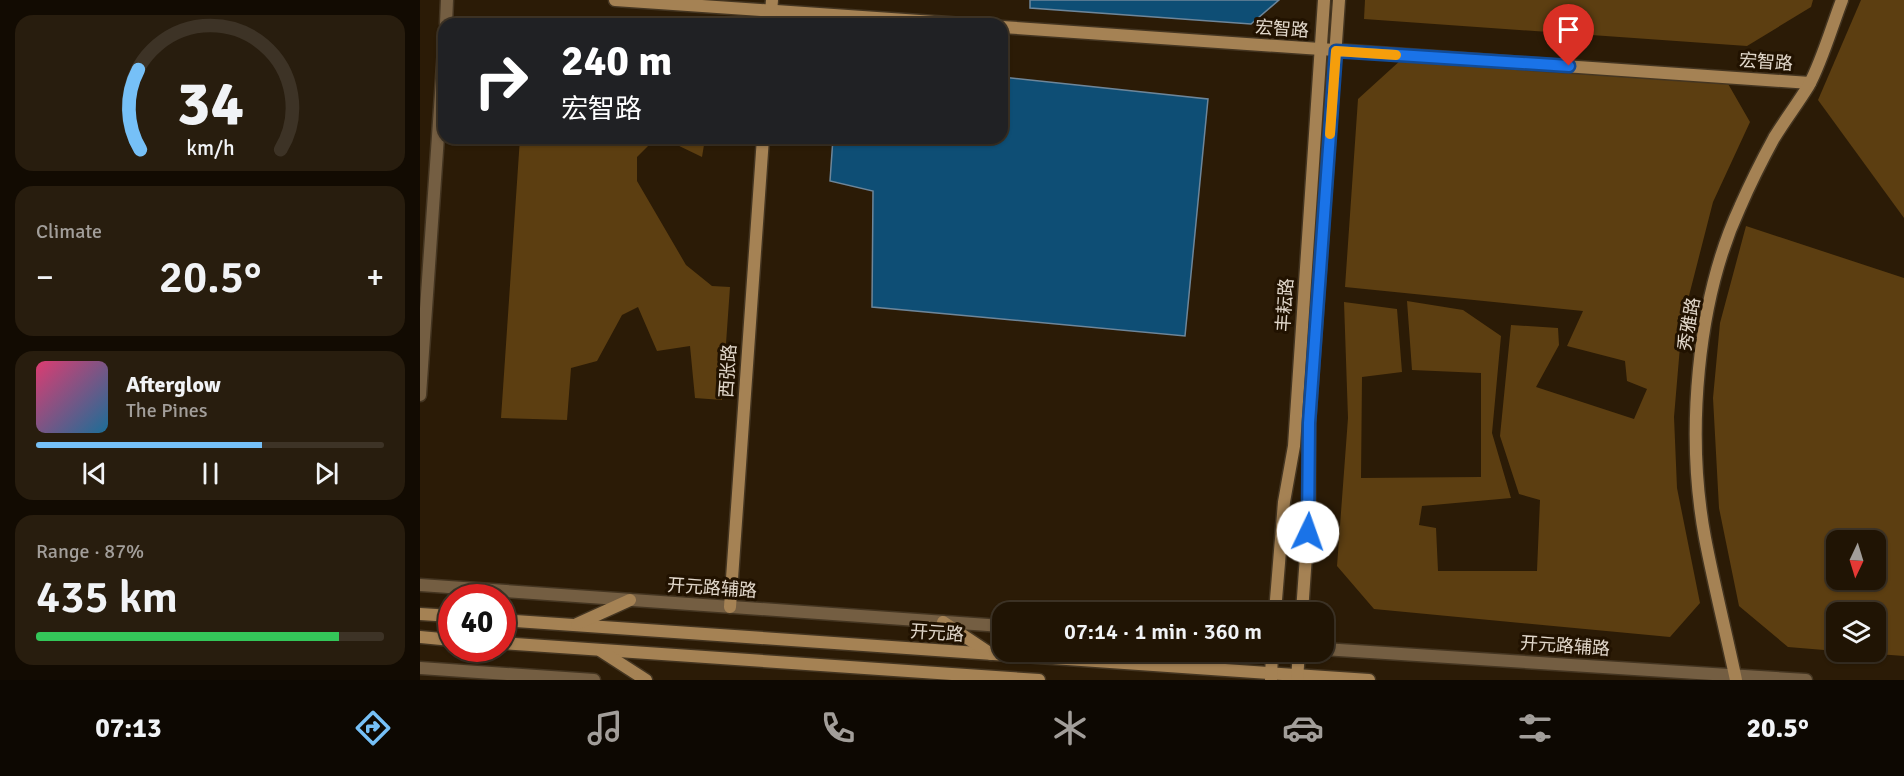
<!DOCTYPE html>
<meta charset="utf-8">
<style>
body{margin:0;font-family:Signika,"Noto Sans SC",sans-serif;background:#281d0e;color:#f1f3f6;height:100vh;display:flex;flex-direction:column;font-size:22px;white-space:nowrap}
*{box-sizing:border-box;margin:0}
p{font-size:20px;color:#a29e9a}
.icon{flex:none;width:33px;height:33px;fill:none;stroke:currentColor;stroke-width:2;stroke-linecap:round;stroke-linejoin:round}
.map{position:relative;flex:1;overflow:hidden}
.sheet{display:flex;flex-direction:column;gap:15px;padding:15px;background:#120b02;width:420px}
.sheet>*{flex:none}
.hud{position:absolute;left:18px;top:18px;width:570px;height:126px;border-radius:18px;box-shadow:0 2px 4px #0004,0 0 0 2px #3d3326;background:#202124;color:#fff;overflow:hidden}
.needle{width:39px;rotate:184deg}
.buttons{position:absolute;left:1406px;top:530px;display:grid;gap:12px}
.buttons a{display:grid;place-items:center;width:60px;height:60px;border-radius:12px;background:#201404;box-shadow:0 2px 4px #0004,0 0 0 2px #3d3326;font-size:30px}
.speed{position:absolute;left:18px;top:584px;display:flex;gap:12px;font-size:30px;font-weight:700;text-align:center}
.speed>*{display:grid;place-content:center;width:78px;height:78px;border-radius:50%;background:#201404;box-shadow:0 2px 4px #0004,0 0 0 2px #3d3326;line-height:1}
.speed .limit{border:9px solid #d22;background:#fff;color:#111}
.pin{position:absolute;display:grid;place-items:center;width:51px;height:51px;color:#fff;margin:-62px -26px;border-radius:50% 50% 50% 0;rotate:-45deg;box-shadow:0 0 6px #0007}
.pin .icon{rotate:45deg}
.me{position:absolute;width:66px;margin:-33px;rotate:3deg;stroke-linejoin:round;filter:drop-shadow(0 0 4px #0008)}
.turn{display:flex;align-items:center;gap:21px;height:126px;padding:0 24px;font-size:27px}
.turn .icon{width:78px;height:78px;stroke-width:2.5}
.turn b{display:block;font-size:42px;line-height:51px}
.big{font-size:45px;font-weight:600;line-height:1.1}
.sheet .widget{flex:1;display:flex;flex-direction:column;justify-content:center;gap:9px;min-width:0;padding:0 21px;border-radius:18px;background:#281d0e}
.sheet .dial{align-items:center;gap:0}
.dial svg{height:156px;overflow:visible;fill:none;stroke:#3d3326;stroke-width:7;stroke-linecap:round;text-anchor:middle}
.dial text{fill:#f1f3f6;stroke:none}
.song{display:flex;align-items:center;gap:18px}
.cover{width:72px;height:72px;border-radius:9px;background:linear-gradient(135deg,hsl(340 70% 55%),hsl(200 70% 35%))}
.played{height:6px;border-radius:3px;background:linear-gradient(90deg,#76c0f7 65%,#3d3326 65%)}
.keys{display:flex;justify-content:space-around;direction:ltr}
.heat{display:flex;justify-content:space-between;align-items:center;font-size:33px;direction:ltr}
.charge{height:9px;border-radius:4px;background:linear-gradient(90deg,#34c759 87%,#3d3326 0)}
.trip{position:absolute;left:572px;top:602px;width:342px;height:60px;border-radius:18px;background:#201404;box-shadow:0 2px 4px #0004,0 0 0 2px #3d3326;font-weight:600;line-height:60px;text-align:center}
.tabs{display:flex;height:96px;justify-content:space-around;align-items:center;background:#0d0802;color:#a29e9a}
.tabs .icon{width:42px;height:42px}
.tabs .selected{color:#76c0f7}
.tabs b{font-size:27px;color:#f1f3f6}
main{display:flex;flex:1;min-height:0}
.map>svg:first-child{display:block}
.green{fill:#5c3e11;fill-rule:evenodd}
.building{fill:#0e4e75;stroke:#6d869a;stroke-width:1.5}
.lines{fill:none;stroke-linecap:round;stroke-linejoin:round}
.street-casing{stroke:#443521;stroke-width:15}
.secondary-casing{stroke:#443521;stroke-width:15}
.street{stroke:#745e42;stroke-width:12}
.secondary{stroke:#a58254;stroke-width:12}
.route-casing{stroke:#114b97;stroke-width:15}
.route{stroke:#1a73e8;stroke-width:10}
.slow{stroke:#f59e0b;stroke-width:10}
.labels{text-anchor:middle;stroke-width:6;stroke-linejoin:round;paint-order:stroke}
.street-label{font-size:18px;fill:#e1d7ca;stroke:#211200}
</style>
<main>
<section class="sheet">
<div class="widget dial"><svg viewBox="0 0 100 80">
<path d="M14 69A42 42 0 1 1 86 69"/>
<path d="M14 69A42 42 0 0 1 13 28" stroke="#76c0f7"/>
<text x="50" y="56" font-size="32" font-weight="700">34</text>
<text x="50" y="72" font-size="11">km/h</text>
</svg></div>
<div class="widget"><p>Climate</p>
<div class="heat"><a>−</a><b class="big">20.5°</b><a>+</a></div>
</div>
<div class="widget">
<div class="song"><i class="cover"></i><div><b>Afterglow</b><p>The Pines</p></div></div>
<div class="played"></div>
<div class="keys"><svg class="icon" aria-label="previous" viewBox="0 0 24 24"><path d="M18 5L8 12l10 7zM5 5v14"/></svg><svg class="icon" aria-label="pause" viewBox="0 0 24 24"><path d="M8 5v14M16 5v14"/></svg><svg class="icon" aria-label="next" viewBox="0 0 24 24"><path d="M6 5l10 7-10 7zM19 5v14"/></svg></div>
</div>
<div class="widget"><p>Range · 87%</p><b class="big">435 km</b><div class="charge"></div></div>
</section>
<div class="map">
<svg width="1484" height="680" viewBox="0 0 1484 680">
<rect width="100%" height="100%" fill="#2b1b06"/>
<!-- green -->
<g class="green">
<polygon points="945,0 1393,0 1391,7 1327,46 944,19"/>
<polygon points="1441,0 1484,0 1484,218 1398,100"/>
<polygon points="982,59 1307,82 1330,122 1293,202 1262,323 1254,417 1257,488 1280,603 1250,637 954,609 917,566 928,418 924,302 977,309 982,372 942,377 941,478 1061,477 1061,373 992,370 987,301 1043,310 1081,336 1072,433 1091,498 1002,506 999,525 1016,528 1018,571 1117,571 1120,500 1099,494 1080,436 1091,325 1138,328 1139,345 1116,387 1214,419 1227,389 1207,381 1205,361 1147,346 1163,311 925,287 938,99"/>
<polygon points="100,138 285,139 282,157 253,143 230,144 217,157 217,181 266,265 292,286 310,287 302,400 275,398 270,346 237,351 218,307 202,315 177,361 151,368 147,420 81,418"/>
<path d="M1326,226L1484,278V656L1418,651H1455V612H1416V651L1368,647L1319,606L1299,508L1293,398L1300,323ZM1416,540H1455V579H1416Z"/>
</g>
<!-- building -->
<g class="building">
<polygon points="610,0 859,0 831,24 610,8"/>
<polygon points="582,77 788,99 765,336 452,307 453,191 410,181 413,138 582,138"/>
</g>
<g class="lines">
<defs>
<g id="street">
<polyline points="26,24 27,0"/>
<polyline points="0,395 24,50"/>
<polyline points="0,585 582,626"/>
<polyline points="903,649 1386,680"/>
<polyline points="0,668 174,680"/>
</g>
<g id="secondary">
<polyline points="195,0 543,24"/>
<polyline points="350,24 352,0"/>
<polyline points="582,27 1390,83"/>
<polyline points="310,607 343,138"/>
<polyline points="855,612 864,502 874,446 904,0"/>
<polyline points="882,612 889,513 889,423 919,0"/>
<polyline points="0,614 32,616"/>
<polyline points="82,620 949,680"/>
<polyline points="523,622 571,654"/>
<polyline points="157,624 210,600"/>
<polyline points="0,637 32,640"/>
<polyline points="82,643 619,680"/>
<polyline points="181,651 226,680"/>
<polyline points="851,680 852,651"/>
<polyline points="877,680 879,651"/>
<path d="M1316,680C1306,633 1294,585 1285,538C1266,436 1276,302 1320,207C1330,184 1342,160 1354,138C1365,120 1378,103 1389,85C1402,61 1412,26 1422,0"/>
</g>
</defs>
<!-- street casing -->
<use href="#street" class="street-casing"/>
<!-- secondary casing -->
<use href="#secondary" class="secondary-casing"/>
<!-- street -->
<use href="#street" class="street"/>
<!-- secondary -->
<use href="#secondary" class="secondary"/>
</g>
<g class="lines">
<defs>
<polyline id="route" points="888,532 889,423 916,51 1149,66"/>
</defs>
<!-- route casing -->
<use href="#route" class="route-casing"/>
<!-- route -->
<use href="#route" class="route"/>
<!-- slow -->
<polyline class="slow" points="910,134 916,51 976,55"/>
</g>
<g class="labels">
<!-- street labels -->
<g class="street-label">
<text transform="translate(862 29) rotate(4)" y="6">宏智路</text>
<text transform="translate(1346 62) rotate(4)" y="6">宏智路</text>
<text transform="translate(865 305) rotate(-86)" y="6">丰耘路</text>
<text transform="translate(1269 324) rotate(-80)" y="6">秀雅路</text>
<text transform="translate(308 371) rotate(-86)" y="6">西张路</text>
<text transform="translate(292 588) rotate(4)" y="6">开元路辅路</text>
<text transform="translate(517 633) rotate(4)" y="6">开元路</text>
<text transform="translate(1145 646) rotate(4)" y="6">开元路辅路</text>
</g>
</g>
</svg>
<div class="buttons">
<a><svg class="needle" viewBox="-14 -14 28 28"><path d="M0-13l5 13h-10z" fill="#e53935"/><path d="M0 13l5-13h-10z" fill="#a29e9a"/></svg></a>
<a><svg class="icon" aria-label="layers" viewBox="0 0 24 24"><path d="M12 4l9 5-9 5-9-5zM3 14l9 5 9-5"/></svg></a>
</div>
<div class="speed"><div class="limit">40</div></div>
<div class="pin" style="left:1149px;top:66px;background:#d93025"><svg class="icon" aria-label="arrive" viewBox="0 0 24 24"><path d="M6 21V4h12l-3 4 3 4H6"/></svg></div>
<svg class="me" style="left:888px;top:532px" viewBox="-20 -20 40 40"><circle r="19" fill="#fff"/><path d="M0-13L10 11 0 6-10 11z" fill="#1a73e8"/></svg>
<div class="trip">07:14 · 1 min · 360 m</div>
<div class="hud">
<div class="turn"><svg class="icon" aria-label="right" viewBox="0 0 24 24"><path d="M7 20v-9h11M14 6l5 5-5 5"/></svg><div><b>240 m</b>宏智路</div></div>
</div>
</div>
</main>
<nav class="tabs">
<b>07:13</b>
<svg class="icon selected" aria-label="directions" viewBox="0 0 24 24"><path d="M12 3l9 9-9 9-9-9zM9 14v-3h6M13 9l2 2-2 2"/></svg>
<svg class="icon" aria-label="music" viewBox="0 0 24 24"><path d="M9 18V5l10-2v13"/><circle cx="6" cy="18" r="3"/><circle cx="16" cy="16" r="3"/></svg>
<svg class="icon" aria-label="phone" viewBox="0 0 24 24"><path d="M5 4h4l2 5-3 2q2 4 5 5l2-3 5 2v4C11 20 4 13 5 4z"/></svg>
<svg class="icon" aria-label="climate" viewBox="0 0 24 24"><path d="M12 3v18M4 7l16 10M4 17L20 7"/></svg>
<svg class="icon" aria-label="car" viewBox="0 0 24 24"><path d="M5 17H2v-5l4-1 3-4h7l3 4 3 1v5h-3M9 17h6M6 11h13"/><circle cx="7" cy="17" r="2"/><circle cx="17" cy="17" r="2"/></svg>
<svg class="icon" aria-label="filters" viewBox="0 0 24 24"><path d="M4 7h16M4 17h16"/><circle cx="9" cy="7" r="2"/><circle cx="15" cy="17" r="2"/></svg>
<b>20.5°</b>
</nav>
